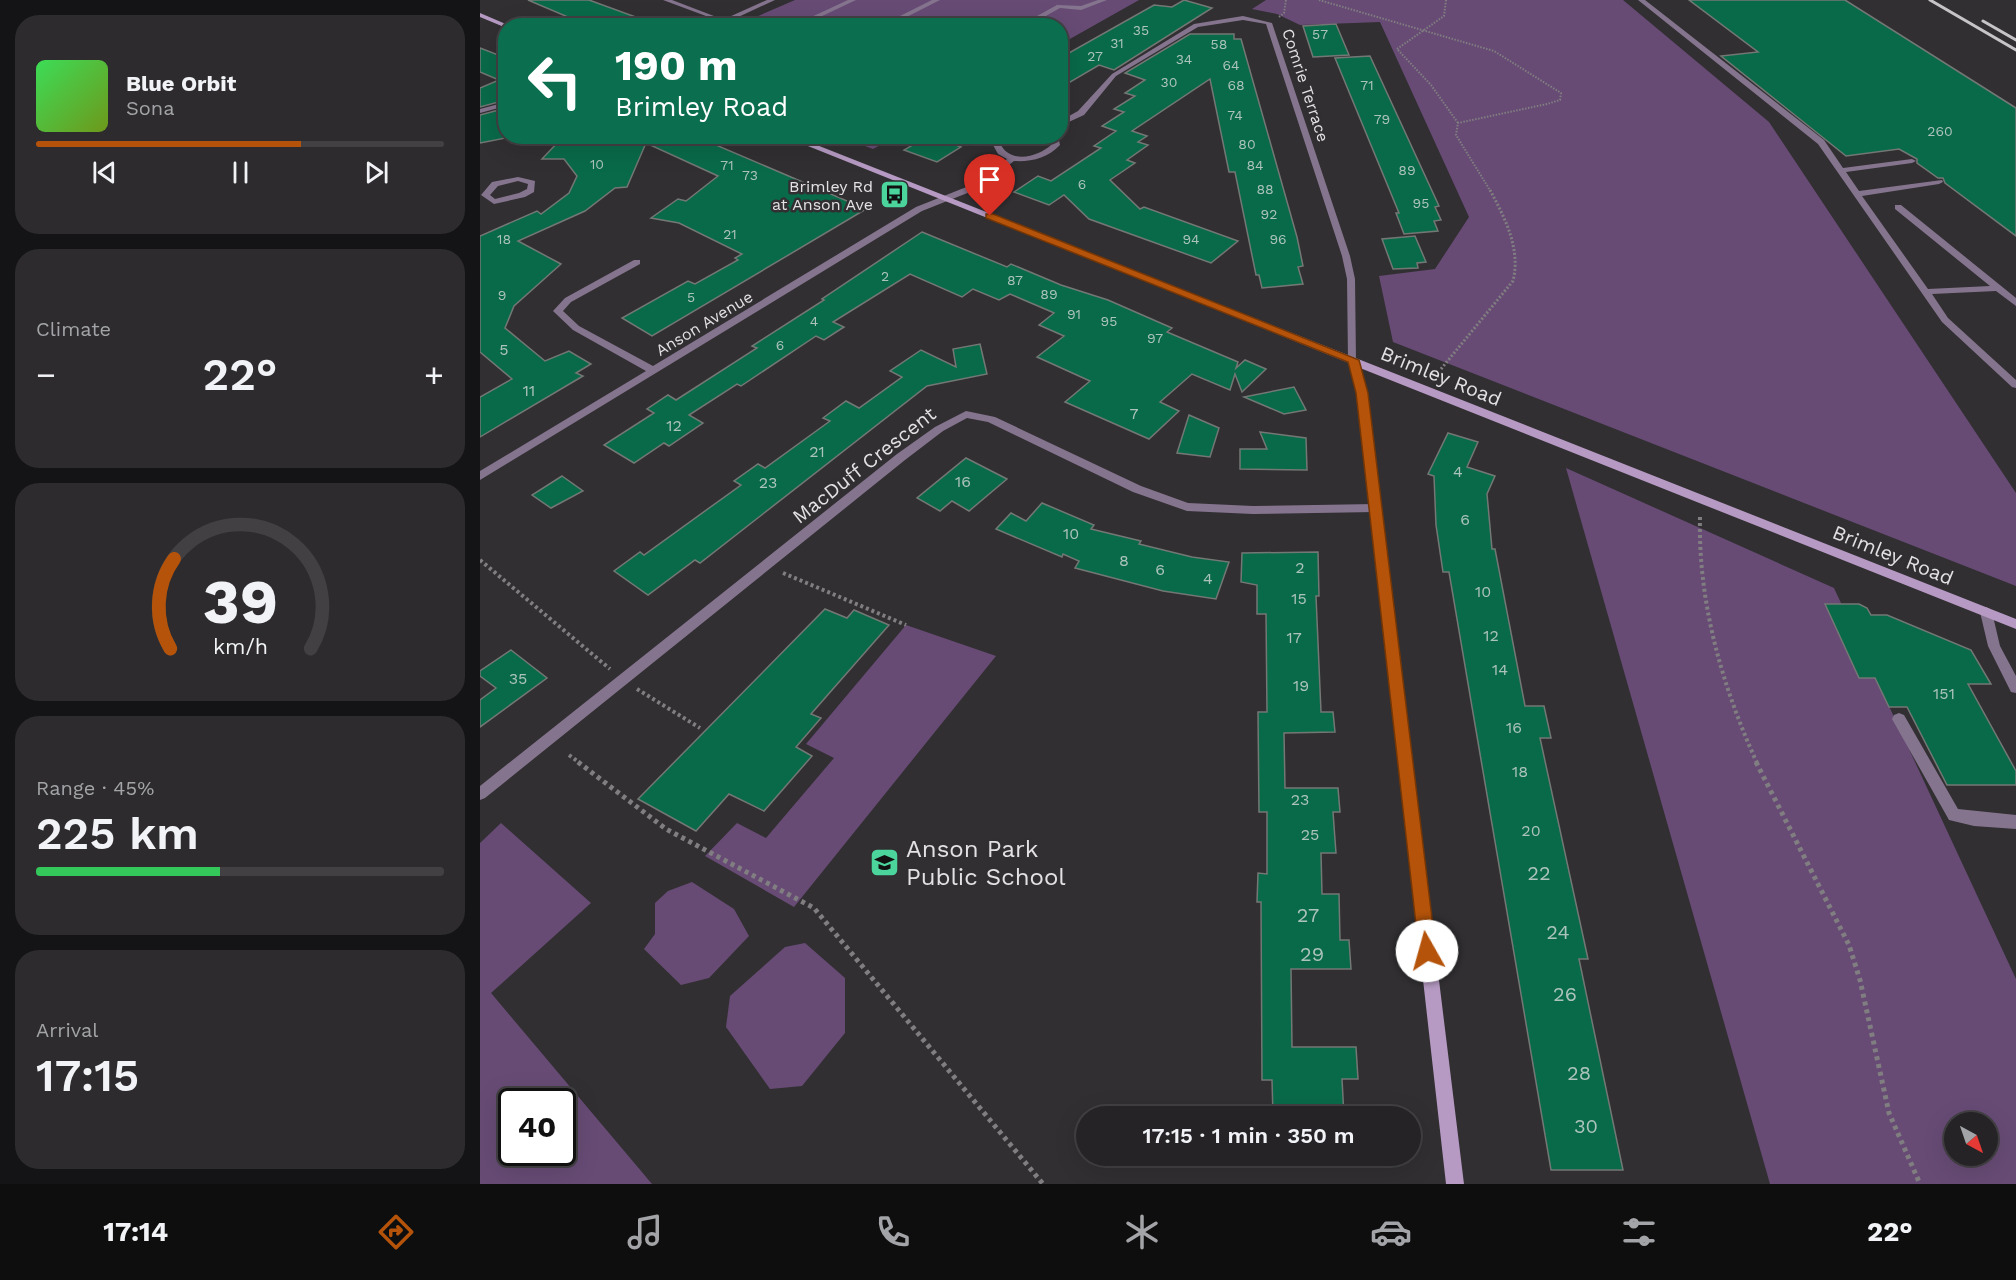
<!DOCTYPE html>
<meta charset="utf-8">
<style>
body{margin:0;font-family:"Work Sans",sans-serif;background:#2d2b2e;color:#f1f3f6;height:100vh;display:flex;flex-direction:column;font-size:22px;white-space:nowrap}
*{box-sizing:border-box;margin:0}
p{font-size:20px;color:#a3a4a7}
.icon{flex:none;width:33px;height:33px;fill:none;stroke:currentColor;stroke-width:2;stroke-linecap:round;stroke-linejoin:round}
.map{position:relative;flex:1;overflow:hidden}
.panel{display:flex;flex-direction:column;gap:15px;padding:15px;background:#141315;width:480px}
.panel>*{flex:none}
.hud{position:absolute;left:18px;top:18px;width:570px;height:126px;border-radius:24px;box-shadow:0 6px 24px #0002,0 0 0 2px #424043;background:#0b6e4f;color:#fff;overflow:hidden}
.needle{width:39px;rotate:140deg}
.buttons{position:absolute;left:1464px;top:1112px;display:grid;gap:12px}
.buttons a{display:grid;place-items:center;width:54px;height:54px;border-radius:50%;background:#252326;box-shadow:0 6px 24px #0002,0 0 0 2px #424043;font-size:30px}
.speed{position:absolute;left:18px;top:1088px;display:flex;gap:12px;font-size:30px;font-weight:700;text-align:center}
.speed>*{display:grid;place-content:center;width:78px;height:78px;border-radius:50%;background:#252326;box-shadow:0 6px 24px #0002,0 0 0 2px #424043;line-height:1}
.speed .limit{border:3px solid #111;border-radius:9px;background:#fff;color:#111}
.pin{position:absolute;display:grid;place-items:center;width:51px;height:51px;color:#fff;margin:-62px -26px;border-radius:50% 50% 50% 0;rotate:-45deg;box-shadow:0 0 6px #0007}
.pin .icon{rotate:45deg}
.me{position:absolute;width:66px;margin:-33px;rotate:353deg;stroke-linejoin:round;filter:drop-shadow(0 0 4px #0008)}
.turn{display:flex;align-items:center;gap:21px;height:126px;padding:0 18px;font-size:27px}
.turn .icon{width:78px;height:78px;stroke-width:2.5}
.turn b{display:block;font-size:42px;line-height:51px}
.big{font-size:45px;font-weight:600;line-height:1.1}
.panel .widget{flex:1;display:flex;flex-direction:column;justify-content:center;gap:9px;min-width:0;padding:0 21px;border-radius:24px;background:#2d2b2e}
.panel .dial{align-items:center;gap:0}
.dial svg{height:156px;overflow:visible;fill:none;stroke:#424043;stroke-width:7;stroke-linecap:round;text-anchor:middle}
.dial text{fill:#f1f3f6;stroke:none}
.song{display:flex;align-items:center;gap:18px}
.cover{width:72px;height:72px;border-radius:9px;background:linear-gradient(135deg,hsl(130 70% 55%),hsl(80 70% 35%))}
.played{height:6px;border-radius:3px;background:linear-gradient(90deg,#b45309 65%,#424043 65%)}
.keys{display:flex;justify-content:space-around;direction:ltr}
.heat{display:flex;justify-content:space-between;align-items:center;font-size:33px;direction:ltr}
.charge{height:9px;border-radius:4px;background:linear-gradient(90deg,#34c759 45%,#424043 0)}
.trip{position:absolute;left:596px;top:1106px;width:345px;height:60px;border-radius:30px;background:#252326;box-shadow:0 6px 24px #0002,0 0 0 2px #424043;font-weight:600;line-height:60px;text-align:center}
.dock{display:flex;height:96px;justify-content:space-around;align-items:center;background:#0f0e0f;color:#a3a4a7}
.dock .icon{width:42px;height:42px}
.dock .on{color:#b45309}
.dock b{font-size:27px;color:#f1f3f6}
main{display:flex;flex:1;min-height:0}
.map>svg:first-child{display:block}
.green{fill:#674b75;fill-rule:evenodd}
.building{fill:#096a49;stroke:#737875;stroke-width:1.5}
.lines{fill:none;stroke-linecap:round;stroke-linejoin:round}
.path-far3{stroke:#807e80;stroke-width:2;stroke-dasharray:1.5 1.5;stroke-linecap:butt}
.path-far2{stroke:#807e80;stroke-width:3;stroke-dasharray:2 2;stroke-linecap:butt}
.path-far1{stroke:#807e80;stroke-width:4;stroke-dasharray:3 3;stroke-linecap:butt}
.path{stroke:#807e80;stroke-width:5;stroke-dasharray:4 4;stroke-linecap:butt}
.lane{fill:#85748e;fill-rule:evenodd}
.street{fill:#85748e;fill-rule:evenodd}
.secondary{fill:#b69ac3;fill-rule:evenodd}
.rail{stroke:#c6c4c6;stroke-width:3}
.route{fill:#b45309;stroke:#753606;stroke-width:1.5}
.labels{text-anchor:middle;stroke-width:5;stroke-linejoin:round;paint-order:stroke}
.far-number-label{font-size:14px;fill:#acc3bc}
.far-street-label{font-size:16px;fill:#e3e1e3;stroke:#312f32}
.far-poi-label{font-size:16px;fill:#e3e1e3;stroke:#312f32;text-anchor:end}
.number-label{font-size:16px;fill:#acc3bc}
.street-label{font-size:20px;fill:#e3e1e3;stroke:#312f32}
.near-number-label{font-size:20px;fill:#acc3bc}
.near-poi-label{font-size:24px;fill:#e3e1e3;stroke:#312f32;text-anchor:start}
</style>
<main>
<section class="panel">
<div class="widget">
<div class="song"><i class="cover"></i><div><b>Blue Orbit</b><p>Sona</p></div></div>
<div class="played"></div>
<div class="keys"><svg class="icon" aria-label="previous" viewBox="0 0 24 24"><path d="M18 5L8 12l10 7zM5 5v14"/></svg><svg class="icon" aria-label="pause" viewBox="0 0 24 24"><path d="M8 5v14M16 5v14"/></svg><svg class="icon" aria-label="next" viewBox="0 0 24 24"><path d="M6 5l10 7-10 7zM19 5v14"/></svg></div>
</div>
<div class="widget"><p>Climate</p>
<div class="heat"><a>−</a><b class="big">22°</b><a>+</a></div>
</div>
<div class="widget dial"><svg viewBox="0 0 100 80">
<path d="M14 69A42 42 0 1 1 86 69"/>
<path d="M14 69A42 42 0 0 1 16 23" stroke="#b45309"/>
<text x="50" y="56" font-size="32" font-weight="700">39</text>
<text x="50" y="72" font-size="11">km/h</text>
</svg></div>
<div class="widget"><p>Range · 45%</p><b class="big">225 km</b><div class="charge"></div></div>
<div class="widget"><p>Arrival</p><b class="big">17:15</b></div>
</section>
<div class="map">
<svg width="1536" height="1184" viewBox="0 0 1536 1184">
<rect width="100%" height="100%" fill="#312f32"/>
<!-- green -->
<g class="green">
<polygon points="315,0 659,0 581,44 580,26 255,26"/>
<polygon points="786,0 1143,0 1289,122 1536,493 1536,586 913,342 899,276 955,269 989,217 900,22 820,25 797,14 772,9"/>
<polygon points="361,137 415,136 415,137 393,149"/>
<path d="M1086,468L1354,588L1536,979V1184H1290ZM1474,1122H1508V1155H1474Z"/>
<polygon points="426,625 516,656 314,907 225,856 257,823 286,838 354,758 326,744"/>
<path d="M21,823L111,903L11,993L172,1184H0V843ZM32,1101H82V1152H32Z"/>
<polygon points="212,882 254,909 269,936 229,978 201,985 164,949 175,934 175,903 188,891"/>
<polygon points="325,943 365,978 365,1033 322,1086 290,1089 246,1027 250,996 305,947"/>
</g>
<!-- building -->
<g class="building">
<polygon points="48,0 109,0 153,16 128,26 109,26"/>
<polygon points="704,0 732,8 634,70 619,65 580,88 580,58 674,5 692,7"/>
<polygon points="1209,0 1365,0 1536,108 1536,236 1465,183 1463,178 1458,178 1437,163 1437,159 1419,149 1366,156 1241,56 1278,52"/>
<polygon points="856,24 869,55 833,57 823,26"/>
<polygon points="710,34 754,34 754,39 761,39 817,237 823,266 818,267 823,284 782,288 779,275 776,275 755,172 749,172 730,79 652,131 667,136 658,142 668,145 647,160 655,163 630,180 660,209 664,207 758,241 731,263 609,219 584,195 569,205 534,192 558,176 571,181 621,148 614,146 636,131 622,126 644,112 634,109 655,96 645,93 665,80 645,73"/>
<polygon points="0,48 26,58 26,100 0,107 0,88 19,80 0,72"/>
<polygon points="890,56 959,206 955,207 961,220 954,221 958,231 924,234 916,213 919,213 855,58"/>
<polygon points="26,108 26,138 0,143 0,115"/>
<polygon points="151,136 215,136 386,209 172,336 142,318 208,281 215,284 258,260 255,258 262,254 199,223 171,218 198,199 206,201 238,176 166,143 147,187 135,188 105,211 38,241 81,264 34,306 25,328 65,361 89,351 111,364 96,373 103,376 0,437 0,397 32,379 0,352 0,236 57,211 61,214 89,193 97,176 84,159 62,159 80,140 143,140"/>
<polygon points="448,136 452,136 481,147 457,162 424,150"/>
<polygon points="442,232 527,267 531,264 581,285 628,300 692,328 687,332 758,362 756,368 765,360 786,369 762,392 755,374 750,390 712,374 680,402 699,411 669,439 585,402 610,381 557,357 584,336 559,325 574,313 572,312 530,294 519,300 493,289 482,297 430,274 353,322 364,327 344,340 336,336 261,386 257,384 209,415 223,423 189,446 184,443 154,463 124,445 174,413 167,409 188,395 196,400 277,348 272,346 344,300 342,299"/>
<polygon points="935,236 946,262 937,263 938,268 913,269 902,239"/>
<polygon points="500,344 507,374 447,386 220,563 215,560 168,595 134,571 160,552 164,555 261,485 254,481 278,464 285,468 350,421 343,418 366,401 379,408 422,377 410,371 441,350 476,367 473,349"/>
<polygon points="814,387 826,410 804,414 764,397"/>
<polygon points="709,415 739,428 730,457 697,453"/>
<polygon points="780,432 826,438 827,470 760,469 760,449 787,449"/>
<polygon points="968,433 998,442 987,467 1015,476 1007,494 1012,549 1015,549 1045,706 1064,706 1071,738 1060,738 1108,959 1099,959 1143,1170 1071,1170 969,572 963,572 956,525 954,476 948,474"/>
<polygon points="486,458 527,479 489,511 472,501 460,511 437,498"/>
<polygon points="82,476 103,491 71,508 52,495"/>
<polygon points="562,503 614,525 611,529 661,541 659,544 712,557 749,562 736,599 683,591 595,568 599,561 583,554 582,557 516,529 531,513 546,521"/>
<polygon points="838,552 839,596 836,596 841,712 853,712 855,732 804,733 805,788 858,788 860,812 853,812 856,853 841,853 842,894 859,894 860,940 869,940 871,969 811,969 812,1047 876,1047 878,1079 862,1079 864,1116 793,1116 792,1080 782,1080 781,902 777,902 778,873 787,874 787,812 779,812 778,712 787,712 786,614 777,614 777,585 761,582 762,553"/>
<polygon points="1345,604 1379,604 1387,608 1391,615 1407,615 1491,650 1511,684 1488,684 1536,771 1536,785 1467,785 1427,707 1409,707 1395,678 1379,678"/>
<polygon points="345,609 367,618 374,610 409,625 331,714 341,718 316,747 332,756 284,811 249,794 216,831 158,799"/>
<polygon points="31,650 67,678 0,727 0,700 16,688 0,676 0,671"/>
</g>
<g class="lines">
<!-- path-far3 -->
<g class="path-far3">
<polyline points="839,0 1014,51 1081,93 1080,100 1067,104 978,123 976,135 1011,192"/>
<polyline points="966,0 964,16 917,49 951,85 978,123"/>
<polyline points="799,17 804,13 806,0"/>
</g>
<!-- path-far2 -->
<path class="path-far2" d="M961,369L1033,281C1041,249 1025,218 1010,190"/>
<!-- path-far1 -->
<g class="path-far1">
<path d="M1220,517C1218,602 1242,686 1277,763"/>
<polyline points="0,560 130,669"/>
<polyline points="303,573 426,625"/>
<polyline points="157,689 220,728"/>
<polyline points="89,755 100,763"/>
</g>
<!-- path -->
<g class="path">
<polyline points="98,762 186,829 334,908 563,1184"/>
<polyline points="1276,762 1369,945 1380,980 1409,1113 1440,1184"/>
</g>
<!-- lane -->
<g class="lane">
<polygon points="183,0 192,0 247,21 242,22"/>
<polygon points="368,0 376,0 321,26 312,26"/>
<polygon points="452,0 460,0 409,26 400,26"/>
<polygon points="618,0 627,0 601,10 580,8 548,26 539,26 577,5 601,6"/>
<polygon points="1158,0 1165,0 1344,140 1363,168 1432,159 1436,161 1432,163 1366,172 1379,191 1462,180 1463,182 1459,184 1382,196 1448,289 1510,286 1415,209 1415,205 1421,205 1536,298 1536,306 1516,291 1452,294 1468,318 1536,380 1536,388 1532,387 1462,322 1338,144"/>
<polygon points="1506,607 1510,609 1512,612 1520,646 1536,676 1536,693 1531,692 1508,646 1500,612 1502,609"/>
<polygon points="1419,713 1424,715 1478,809 1536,815 1536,829 1494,826 1469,820 1412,719 1414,715"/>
</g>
<!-- street -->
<g class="street">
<polygon points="287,0 295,0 239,26 229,26"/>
<polygon points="763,16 792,23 870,256 875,279 876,362 873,363 868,360 867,279 862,256 786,24 763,20 718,27 636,76 604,115 580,126 580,121 598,111 632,74 714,24"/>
<polygon points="26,102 26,106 0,113 0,109"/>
<path d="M520,136H527L521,145C531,164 559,157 572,144L570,136H578L580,145C568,158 551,162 534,161L500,188L442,211L0,480V471L166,371L93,330L73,311L85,298L154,260H160V264L91,302L83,311L99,326L173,366L436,207L494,184L527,159L518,154L513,145Z"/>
<path d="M38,177L55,181L54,192L45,197L14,204L1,195L12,182ZM38,181L48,184L47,189L39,193L15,199L10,195L18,186Z"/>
<polygon points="486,411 515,417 661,486 708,503 773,506 895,504 901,508 895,512 773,514 707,511 653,492 508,422 487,418 463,431 425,460 5,798 0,800 0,786 417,454 455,427"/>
</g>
<!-- secondary -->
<g class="secondary">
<polygon points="0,13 28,25 29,26 24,27 0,17"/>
<polygon points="303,136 314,136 1536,619 1536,629 880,368 887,393 984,1184 966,1184 877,393 869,363"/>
</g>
<!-- rail -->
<g class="rail">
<polyline points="1450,0 1536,50"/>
<polyline points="1503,21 1536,40"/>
</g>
</g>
<!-- route -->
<polygon class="route" points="506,214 513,214 879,360 888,393 956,951 954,957 947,960 941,957 939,951 876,393 868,362 506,218"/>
<!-- icons -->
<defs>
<symbol id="bus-square" viewBox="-11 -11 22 22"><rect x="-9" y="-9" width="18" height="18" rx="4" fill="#4bd49c" stroke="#312f32"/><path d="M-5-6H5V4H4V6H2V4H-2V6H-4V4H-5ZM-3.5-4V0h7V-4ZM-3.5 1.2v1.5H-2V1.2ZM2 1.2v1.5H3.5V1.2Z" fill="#111"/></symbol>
<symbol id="school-square" viewBox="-11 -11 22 22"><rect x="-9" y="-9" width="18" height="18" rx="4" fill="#4bd49c" stroke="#312f32"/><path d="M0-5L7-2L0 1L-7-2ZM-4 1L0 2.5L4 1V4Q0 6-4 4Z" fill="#111"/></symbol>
</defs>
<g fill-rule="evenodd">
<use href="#bus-square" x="398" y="178" width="33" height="33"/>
<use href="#school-square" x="388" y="846" width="33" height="33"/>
</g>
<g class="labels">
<!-- far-number labels -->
<g class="far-number-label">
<text x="661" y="35">35</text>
<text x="840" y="39">57</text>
<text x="637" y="48">31</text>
<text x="739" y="49">58</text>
<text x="615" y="61">27</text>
<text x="704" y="64">34</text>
<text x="751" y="70">64</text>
<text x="689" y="87">30</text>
<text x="756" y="90">68</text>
<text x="887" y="90">71</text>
<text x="755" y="120">74</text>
<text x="902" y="124">79</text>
<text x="1460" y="136">260</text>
<text x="767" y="149">80</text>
<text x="117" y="169">10</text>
<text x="247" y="170">71</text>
<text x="775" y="170">84</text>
<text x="927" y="175">89</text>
<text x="270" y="180">73</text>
<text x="602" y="189">6</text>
<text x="785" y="194">88</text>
<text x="941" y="208">95</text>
<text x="789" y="219">92</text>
<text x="250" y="239">21</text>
<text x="24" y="244">18</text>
<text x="711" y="244">94</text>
<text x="798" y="244">96</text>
<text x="405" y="281">2</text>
<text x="535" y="285">87</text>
<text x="569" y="299">89</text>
<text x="22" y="300">9</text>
<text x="211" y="302">5</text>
<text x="594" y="319">91</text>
<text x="334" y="326">4</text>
<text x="629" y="326">95</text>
<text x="675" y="343">97</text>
<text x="300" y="350">6</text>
</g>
<!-- far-street labels -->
<g class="far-street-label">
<text transform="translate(826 85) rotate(72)" y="6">Comrie Terrace</text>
<text transform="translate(224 323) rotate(-31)" y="6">Anson Avenue</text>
</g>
<!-- far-poi labels -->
<g class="far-poi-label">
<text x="393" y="192">Brimley Rd<tspan x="393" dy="18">at Anson Ave</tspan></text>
</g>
<!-- number labels -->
<g class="number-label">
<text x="24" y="355">5</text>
<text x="49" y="396">11</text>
<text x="654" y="419">7</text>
<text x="194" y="431">12</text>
<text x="337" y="457">21</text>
<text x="978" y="477">4</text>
<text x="483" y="487">16</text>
<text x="288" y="488">23</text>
<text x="985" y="525">6</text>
<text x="591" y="539">10</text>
<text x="644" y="566">8</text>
<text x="820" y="573">2</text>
<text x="680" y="575">6</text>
<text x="728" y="584">4</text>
<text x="1003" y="597">10</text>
<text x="819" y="604">15</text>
<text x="1011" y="641">12</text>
<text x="814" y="643">17</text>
<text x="1020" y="675">14</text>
<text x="38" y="684">35</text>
<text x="821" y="691">19</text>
<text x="1464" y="699">151</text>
<text x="1034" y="733">16</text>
<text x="1040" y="777">18</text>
<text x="820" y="805">23</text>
<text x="1051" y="836">20</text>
<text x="830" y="840">25</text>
</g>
<!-- street labels -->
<g class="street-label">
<text transform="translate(961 376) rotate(22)" y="7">Brimley Road</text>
<text transform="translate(384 465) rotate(-38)" y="7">MacDuff Crescent</text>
<text transform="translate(1413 555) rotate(22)" y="7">Brimley Road</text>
</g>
<!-- near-number labels -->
<g class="near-number-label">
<text x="1059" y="880">22</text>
<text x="828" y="922">27</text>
<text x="1078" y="939">24</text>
<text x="832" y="961">29</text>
<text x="1085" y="1001">26</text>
<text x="1099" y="1080">28</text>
<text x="1106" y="1133">30</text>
</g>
<!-- near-poi labels -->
<g class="near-poi-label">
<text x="426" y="857">Anson Park<tspan x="426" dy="28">Public School</tspan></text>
</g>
</g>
</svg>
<div class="buttons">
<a><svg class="needle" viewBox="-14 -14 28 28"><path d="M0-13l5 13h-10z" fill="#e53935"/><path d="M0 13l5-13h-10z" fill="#a3a4a7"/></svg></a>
</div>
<div class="speed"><div class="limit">40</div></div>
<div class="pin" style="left:510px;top:216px;background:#d93025"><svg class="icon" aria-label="arrive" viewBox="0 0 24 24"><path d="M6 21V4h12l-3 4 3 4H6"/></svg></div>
<svg class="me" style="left:947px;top:951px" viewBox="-20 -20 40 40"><circle r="19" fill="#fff"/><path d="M0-13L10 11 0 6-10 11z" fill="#b45309"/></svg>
<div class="trip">17:15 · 1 min · 350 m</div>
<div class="hud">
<div class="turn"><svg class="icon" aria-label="left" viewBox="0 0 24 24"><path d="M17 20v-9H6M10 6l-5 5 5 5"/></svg><div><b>190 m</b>Brimley Road</div></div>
</div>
</div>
</main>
<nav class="dock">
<b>17:14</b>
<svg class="icon on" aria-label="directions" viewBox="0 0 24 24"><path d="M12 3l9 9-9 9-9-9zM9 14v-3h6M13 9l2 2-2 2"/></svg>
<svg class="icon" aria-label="music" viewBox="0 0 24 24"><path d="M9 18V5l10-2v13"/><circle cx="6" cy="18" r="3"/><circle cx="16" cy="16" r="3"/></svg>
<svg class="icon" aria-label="phone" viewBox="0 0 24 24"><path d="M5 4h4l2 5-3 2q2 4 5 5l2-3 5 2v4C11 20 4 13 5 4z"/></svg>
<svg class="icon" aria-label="climate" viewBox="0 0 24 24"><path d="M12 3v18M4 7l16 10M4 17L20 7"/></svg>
<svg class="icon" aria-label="car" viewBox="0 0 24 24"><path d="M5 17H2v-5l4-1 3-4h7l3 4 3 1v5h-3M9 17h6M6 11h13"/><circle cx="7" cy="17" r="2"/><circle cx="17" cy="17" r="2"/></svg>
<svg class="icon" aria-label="filters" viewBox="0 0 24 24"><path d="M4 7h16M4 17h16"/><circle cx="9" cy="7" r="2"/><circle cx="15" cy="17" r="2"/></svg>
<b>22°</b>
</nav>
